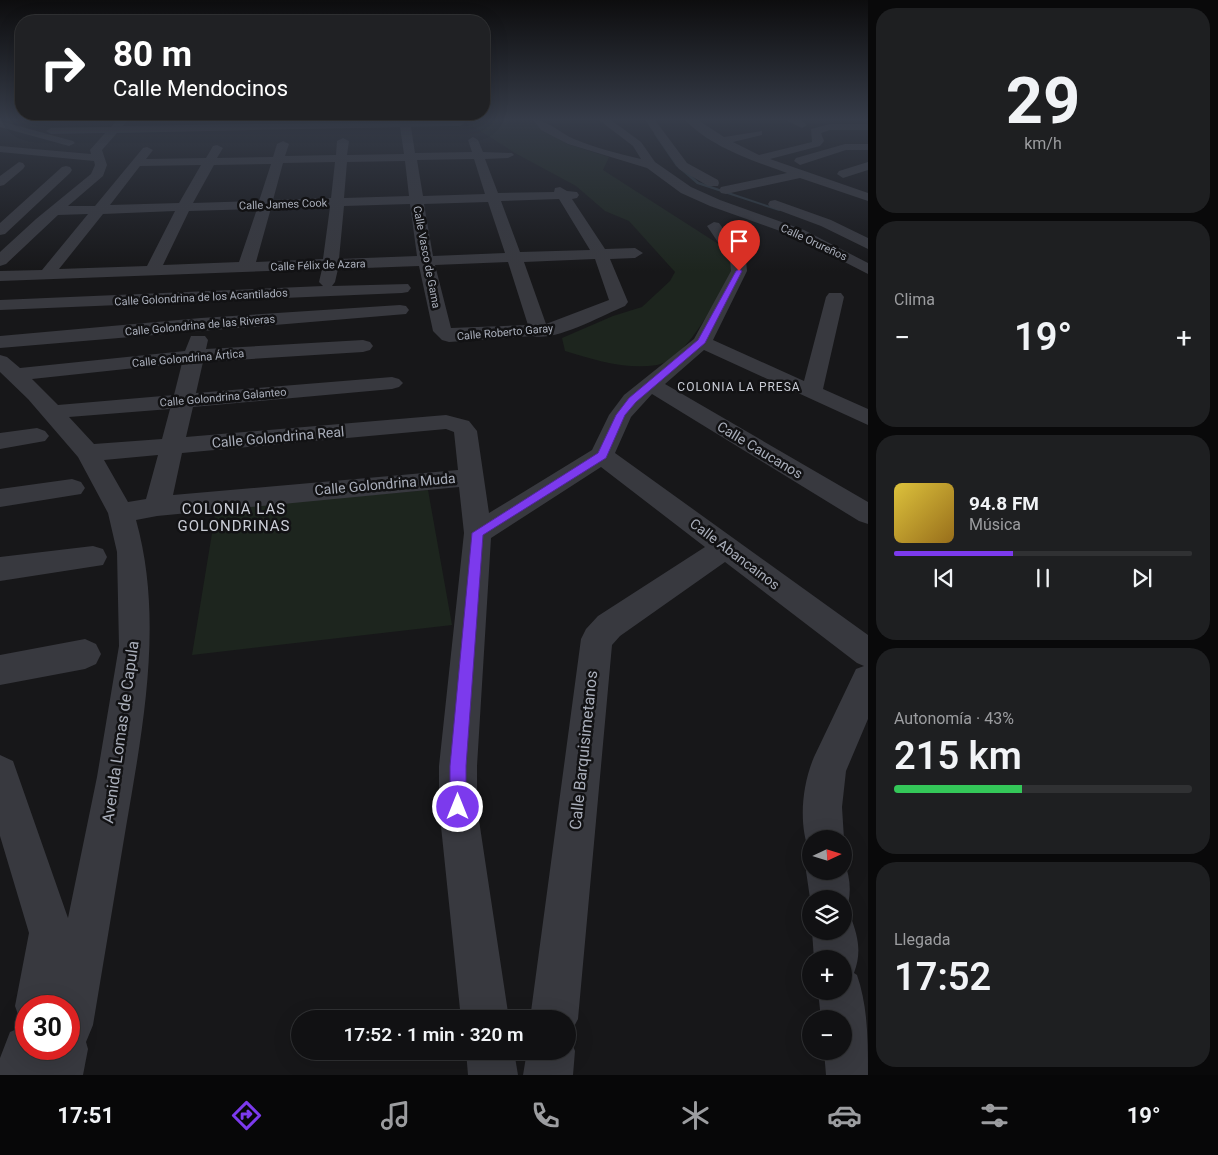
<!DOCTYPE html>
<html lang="es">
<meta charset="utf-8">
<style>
body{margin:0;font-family:Roboto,sans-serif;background:#1e1f21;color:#f1f3f6;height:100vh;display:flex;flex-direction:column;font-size:19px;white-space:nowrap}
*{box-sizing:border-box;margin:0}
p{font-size:16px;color:#9c9da0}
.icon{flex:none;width:28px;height:28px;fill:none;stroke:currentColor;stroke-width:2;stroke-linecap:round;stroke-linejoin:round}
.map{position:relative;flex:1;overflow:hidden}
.sheet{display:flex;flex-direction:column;gap:8px;padding:8px;background:#09090a;width:350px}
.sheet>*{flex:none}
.guide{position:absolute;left:15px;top:15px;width:475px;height:105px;border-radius:20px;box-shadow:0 5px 20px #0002,0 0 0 1px #303133;background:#202124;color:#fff;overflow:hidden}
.needle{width:32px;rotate:86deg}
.fabs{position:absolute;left:802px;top:830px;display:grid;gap:10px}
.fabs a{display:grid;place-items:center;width:50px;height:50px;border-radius:50%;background:#111113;box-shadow:0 5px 20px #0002,0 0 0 1px #303133;font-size:25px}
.speed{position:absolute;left:15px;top:995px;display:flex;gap:10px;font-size:25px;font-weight:700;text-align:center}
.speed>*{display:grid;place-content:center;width:65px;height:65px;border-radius:50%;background:#111113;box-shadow:0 5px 20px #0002,0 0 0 1px #303133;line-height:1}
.speed .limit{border:8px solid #d22;background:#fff;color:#111}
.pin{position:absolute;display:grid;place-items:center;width:42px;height:42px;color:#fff;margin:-51px -21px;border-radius:50% 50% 50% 0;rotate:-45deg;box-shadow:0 0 5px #0007}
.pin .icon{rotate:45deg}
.me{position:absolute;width:55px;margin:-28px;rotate:0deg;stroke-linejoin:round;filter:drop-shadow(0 0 4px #0008)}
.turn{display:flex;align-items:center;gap:18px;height:105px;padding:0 15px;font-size:22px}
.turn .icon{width:65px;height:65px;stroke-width:2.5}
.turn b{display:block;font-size:35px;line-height:42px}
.big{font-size:38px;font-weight:600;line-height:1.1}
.sheet .card{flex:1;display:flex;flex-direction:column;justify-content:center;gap:8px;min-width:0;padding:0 18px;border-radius:20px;background:#1e1f21}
.sheet .dial{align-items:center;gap:0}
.dial b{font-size:65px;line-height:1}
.song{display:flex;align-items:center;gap:15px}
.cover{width:60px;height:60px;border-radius:8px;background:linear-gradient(135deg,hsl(50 70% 55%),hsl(40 70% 35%))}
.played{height:5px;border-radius:2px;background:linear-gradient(90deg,#7c3aed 40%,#303133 40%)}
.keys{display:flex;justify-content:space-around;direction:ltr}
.heat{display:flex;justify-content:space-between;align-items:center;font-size:28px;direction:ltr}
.charge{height:8px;border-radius:4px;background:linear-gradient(90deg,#34c759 43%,#303133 0)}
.trip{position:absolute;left:291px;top:1010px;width:285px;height:50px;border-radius:25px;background:#111113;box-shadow:0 5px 20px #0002,0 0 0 1px #303133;font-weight:600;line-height:50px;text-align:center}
.menu{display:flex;height:80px;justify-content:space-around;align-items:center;background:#070708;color:#9c9da0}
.menu .icon{width:35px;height:35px}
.menu .active{color:#7c3aed}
.menu b{font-size:22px;color:#f1f3f6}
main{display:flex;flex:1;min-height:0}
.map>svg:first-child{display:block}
.green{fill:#1d251e}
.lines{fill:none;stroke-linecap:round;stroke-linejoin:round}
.stream{fill:#2d373e;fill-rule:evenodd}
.minor{fill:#38393f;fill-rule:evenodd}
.route{fill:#7c3aed;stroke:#51269a}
.labels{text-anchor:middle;stroke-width:5;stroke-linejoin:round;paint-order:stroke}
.far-street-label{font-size:11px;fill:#a9aeba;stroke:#121214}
.far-neighbourhood-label{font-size:12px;letter-spacing:1px;fill:#cacdd6;stroke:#121214}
.street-label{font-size:14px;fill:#a9aeba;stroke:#121214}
.neighbourhood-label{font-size:15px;letter-spacing:1px;fill:#cacdd6;stroke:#121214}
.near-street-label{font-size:16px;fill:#a9aeba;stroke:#121214}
</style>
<main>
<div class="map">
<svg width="868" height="1075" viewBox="0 0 868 1075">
<rect width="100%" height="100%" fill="#171719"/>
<!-- green -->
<g class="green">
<path d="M463,120H529L567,144L609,157L603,170L720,245L735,263C722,290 688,360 657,365C626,370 595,360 565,351L562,338L613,316L642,307L670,281L675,272L629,221L605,211L576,186L515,153Z"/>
<polygon points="428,490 452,625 192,655 216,509"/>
</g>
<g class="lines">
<!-- stream -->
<polygon class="stream" points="655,133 678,164 699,182 782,210 779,211 697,184 676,166 654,134"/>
<!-- minor -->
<g class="minor">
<path d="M117,120H127L123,126L464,121L465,123L460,126L411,127L415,153L472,152L468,140L473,137L478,140L483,152L512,153L514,155L508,158L485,159L498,193L554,192L555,188L560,187L567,191L577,192L579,195L577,198L572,199L605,249L635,248L643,253L635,258L610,259L628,302L625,306C603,315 555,342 533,336L449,342L442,340L433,331L419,266L338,269L335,282L332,286L408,284L411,288L408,292L402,293L0,310V300L323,286L319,282L322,269L0,281V271L42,270L88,214L58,215L6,264L0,266V252L36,219L91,174L95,165L94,161L0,152V146L91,154L90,150L105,133L51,134L46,131L51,128L111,127ZM400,127L404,154L347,155L349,141L343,138L337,141L336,155L285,156L289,144L283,141L277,144L273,157L217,158L223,148L217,145L213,146L206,158L146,159L153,150L147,147L143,148L95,206H68L103,176L107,165L102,150L117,133ZM474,159L485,194L423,196L417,160ZM405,161L409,196L344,198L347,162ZM335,162L331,198L273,200L283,163ZM271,164L259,201L193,203L214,165ZM201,165L179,203L110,205L140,166ZM559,199L590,250L520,252L501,201ZM488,202L505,253L433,256L424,204ZM410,204L417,256L339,259L344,206ZM330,207L323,259L256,262L271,208ZM257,209L239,262L163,265L189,211ZM175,211L147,266L59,269L103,214ZM595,259L609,300L546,324L524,262ZM508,262L528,325L451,328L435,265Z"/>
<path d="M533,120C548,120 560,133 574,139C596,148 619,154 641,159L633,146L599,120H611L641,142L655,162L691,187L720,200L804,230L868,263V274L794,236L710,206L681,193L647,168L568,144L541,130Z"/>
<polygon points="645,120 655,120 687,163 718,180 719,183 718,186 708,186 679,169"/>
<path d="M685,120H698L724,137L762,131V135L733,142L759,155L812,142L811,129L830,124H868V130H830L821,133L824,141L820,146L770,159L868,193V201L800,178L726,194L721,193L719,190L721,187L787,173C753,161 711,147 685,120Z"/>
<polygon points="786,120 800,120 807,125 802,128"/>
<polygon points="0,121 73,141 75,143 69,146 0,127"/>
<polygon points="845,144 868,144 868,150 846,150 800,165 794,161 796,158"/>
<polygon points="19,162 23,163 25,166 23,169 4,185 0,186 0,176"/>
<polygon points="868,162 868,170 843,178 837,174 839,171"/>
<polygon points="66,166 70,167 72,170 70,173 5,234 0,235 0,223 62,167"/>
<polygon points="775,200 831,220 868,238 868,249 821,226 770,207 768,204 770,201"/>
<path d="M714,222L719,223L746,260L747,271L713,340L804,381L826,297L829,293H841L844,297L823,389L868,409V425L704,350L665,384L868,502V524L859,521L652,394L631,417L615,453L868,635V719L846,771L842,807L844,839V840L811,839L810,853C798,825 802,785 814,757L856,669L864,666L857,663L725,562L620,636L612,645L578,1019L569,1036L575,1051L573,1075H523L527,1051H568V1019H530L581,639L586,629L598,616L705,547L601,467L491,538L477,766V807L509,1019H461L439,807V766L464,533L459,487L157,516L136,520C164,620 143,727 126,827C115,893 104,959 93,1025L86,1042L88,1049L83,1075H0V1058L10,1032L26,1025V1049H69V1006H26V1025L21,1023L15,1006L29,933L0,836V755L13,761L68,918L97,777L119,646L117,552L108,513L78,457L28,399L0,372V355L7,357L20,368L185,351L191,336H205L208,340L206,349L363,340L370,342L373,346L370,350L363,352L203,362L196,393L392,377L399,379L403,383L399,387L392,389L193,407L186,437L446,415L469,421L477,431L489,513L592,450L609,415L624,395L694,339L731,271L730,260L707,226ZM182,363L174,395L58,405L32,379ZM170,409L162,439L94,444L69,417ZM446,429L454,432L458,470L173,495L182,453ZM158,455L146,499L128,502L104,460Z"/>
<polygon points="400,305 406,306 409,310 406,314 0,348 0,336 201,318"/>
<polygon points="37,428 45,431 49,436 45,441 0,449 0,433"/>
<polygon points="72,479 81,482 85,488 81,494 0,507 0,489"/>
<polygon points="93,546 103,549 107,557 103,565 0,581 0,557"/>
<polygon points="85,639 96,644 101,654 96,664 85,669 0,685 0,655"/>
<path d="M811,859V871H844V861C851,879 852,896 845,914L850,915C858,936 862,952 854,973L857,975C868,1007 868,1041 868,1075H826L824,1051H844V1019H821L818,991H844V959H814L812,931H844V899H811V905L806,871Z"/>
<polygon points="466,1051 514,1051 518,1075 468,1075"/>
</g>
</g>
<!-- sky -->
<linearGradient id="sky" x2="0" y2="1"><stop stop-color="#0d0d0e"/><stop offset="0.44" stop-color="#363c49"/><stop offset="1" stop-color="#363c49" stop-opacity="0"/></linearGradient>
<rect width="868" height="271" fill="url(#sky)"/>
<!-- route -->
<polygon class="route" points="739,269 742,271 705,343 636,402 625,415 606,458 483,535 466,766 466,807 464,813 458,815 452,813 450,807 450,766 472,533 598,453 616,415 629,398 698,340 736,271"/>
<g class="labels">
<!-- far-street labels -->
<g class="far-street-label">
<text transform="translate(283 204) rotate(-2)" y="4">Calle James Cook</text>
<text transform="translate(814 242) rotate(25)" y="4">Calle Orureños</text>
<text transform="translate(427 257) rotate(79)" y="4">Calle Vasco de Gama</text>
<text transform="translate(318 265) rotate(-2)" y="4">Calle Félix de Azara</text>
<text transform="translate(201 297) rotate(-3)" y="4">Calle Golondrina de los Acantilados</text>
<text transform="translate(200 325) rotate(-5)" y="4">Calle Golondrina de las Riveras</text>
<text transform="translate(505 332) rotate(-5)" y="4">Calle Roberto Garay</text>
<text transform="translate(188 358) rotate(-5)" y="4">Calle Golondrina Ártica</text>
<text transform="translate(223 397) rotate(-5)" y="4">Calle Golondrina Galanteo</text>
</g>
<!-- far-neighbourhood labels -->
<g class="far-neighbourhood-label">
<text x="739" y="391">COLONIA LA PRESA</text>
</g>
<!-- street labels -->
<g class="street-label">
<text transform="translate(278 437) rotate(-5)" y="5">Calle Golondrina Real</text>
<text transform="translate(760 450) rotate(31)" y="5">Calle Caucanos</text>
<text transform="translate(385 484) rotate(-5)" y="5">Calle Golondrina Muda</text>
<text transform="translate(735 554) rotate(37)" y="5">Calle Abancainos</text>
</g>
<!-- neighbourhood labels -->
<g class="neighbourhood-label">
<text x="234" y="514">COLONIA LAS<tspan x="234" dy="17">GOLONDRINAS</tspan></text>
</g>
<!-- near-street labels -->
<g class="near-street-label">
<text transform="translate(120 732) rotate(-82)" y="6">Avenida Lomas de Capula</text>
<text transform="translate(583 750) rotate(-84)" y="6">Calle Barquisimetanos</text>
</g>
</g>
</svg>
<div class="fabs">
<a><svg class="needle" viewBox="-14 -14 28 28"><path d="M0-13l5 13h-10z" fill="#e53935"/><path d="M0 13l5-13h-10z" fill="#9c9da0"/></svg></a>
<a><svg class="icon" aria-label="layers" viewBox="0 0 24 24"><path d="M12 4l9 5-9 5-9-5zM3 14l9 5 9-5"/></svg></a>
<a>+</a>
<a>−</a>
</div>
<div class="speed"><div class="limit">30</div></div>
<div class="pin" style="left:739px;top:271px;background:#d93025"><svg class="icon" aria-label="arrive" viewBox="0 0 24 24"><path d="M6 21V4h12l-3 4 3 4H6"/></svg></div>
<svg class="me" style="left:458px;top:807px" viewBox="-20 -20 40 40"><circle r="17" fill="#7c3aed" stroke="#fff" stroke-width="3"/><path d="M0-11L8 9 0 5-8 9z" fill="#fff"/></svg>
<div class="trip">17:52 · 1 min · 320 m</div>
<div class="guide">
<div class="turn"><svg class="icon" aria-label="right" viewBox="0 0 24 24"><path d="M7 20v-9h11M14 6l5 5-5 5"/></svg><div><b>80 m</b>Calle Mendocinos</div></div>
</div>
</div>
<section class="sheet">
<div class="card dial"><b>29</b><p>km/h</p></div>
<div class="card"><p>Clima</p>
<div class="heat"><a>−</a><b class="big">19°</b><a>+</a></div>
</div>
<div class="card">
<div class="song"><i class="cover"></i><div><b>94.8 FM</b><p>Música</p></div></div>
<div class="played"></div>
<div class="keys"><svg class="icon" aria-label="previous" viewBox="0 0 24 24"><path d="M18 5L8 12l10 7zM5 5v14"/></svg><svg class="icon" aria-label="pause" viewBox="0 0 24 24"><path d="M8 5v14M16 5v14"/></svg><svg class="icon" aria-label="next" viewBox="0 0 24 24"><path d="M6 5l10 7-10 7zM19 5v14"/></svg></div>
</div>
<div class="card"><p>Autonomía · 43%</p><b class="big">215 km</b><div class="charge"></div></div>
<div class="card"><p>Llegada</p><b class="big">17:52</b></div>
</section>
</main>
<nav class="menu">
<b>17:51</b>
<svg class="icon active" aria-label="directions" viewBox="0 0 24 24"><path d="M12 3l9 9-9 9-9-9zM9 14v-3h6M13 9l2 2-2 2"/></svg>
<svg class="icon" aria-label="music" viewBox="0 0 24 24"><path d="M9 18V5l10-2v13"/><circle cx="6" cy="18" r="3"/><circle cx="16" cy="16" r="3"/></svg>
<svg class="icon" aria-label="phone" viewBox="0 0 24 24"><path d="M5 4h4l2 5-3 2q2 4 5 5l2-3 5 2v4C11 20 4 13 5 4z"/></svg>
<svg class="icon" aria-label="climate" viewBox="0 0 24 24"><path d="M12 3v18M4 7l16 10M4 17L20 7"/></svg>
<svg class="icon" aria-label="car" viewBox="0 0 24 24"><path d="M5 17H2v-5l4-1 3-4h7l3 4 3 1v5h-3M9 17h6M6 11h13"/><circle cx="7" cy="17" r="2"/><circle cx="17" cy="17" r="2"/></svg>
<svg class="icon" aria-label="filters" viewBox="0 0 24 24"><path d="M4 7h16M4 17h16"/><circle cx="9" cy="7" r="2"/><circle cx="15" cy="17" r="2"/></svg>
<b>19°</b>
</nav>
